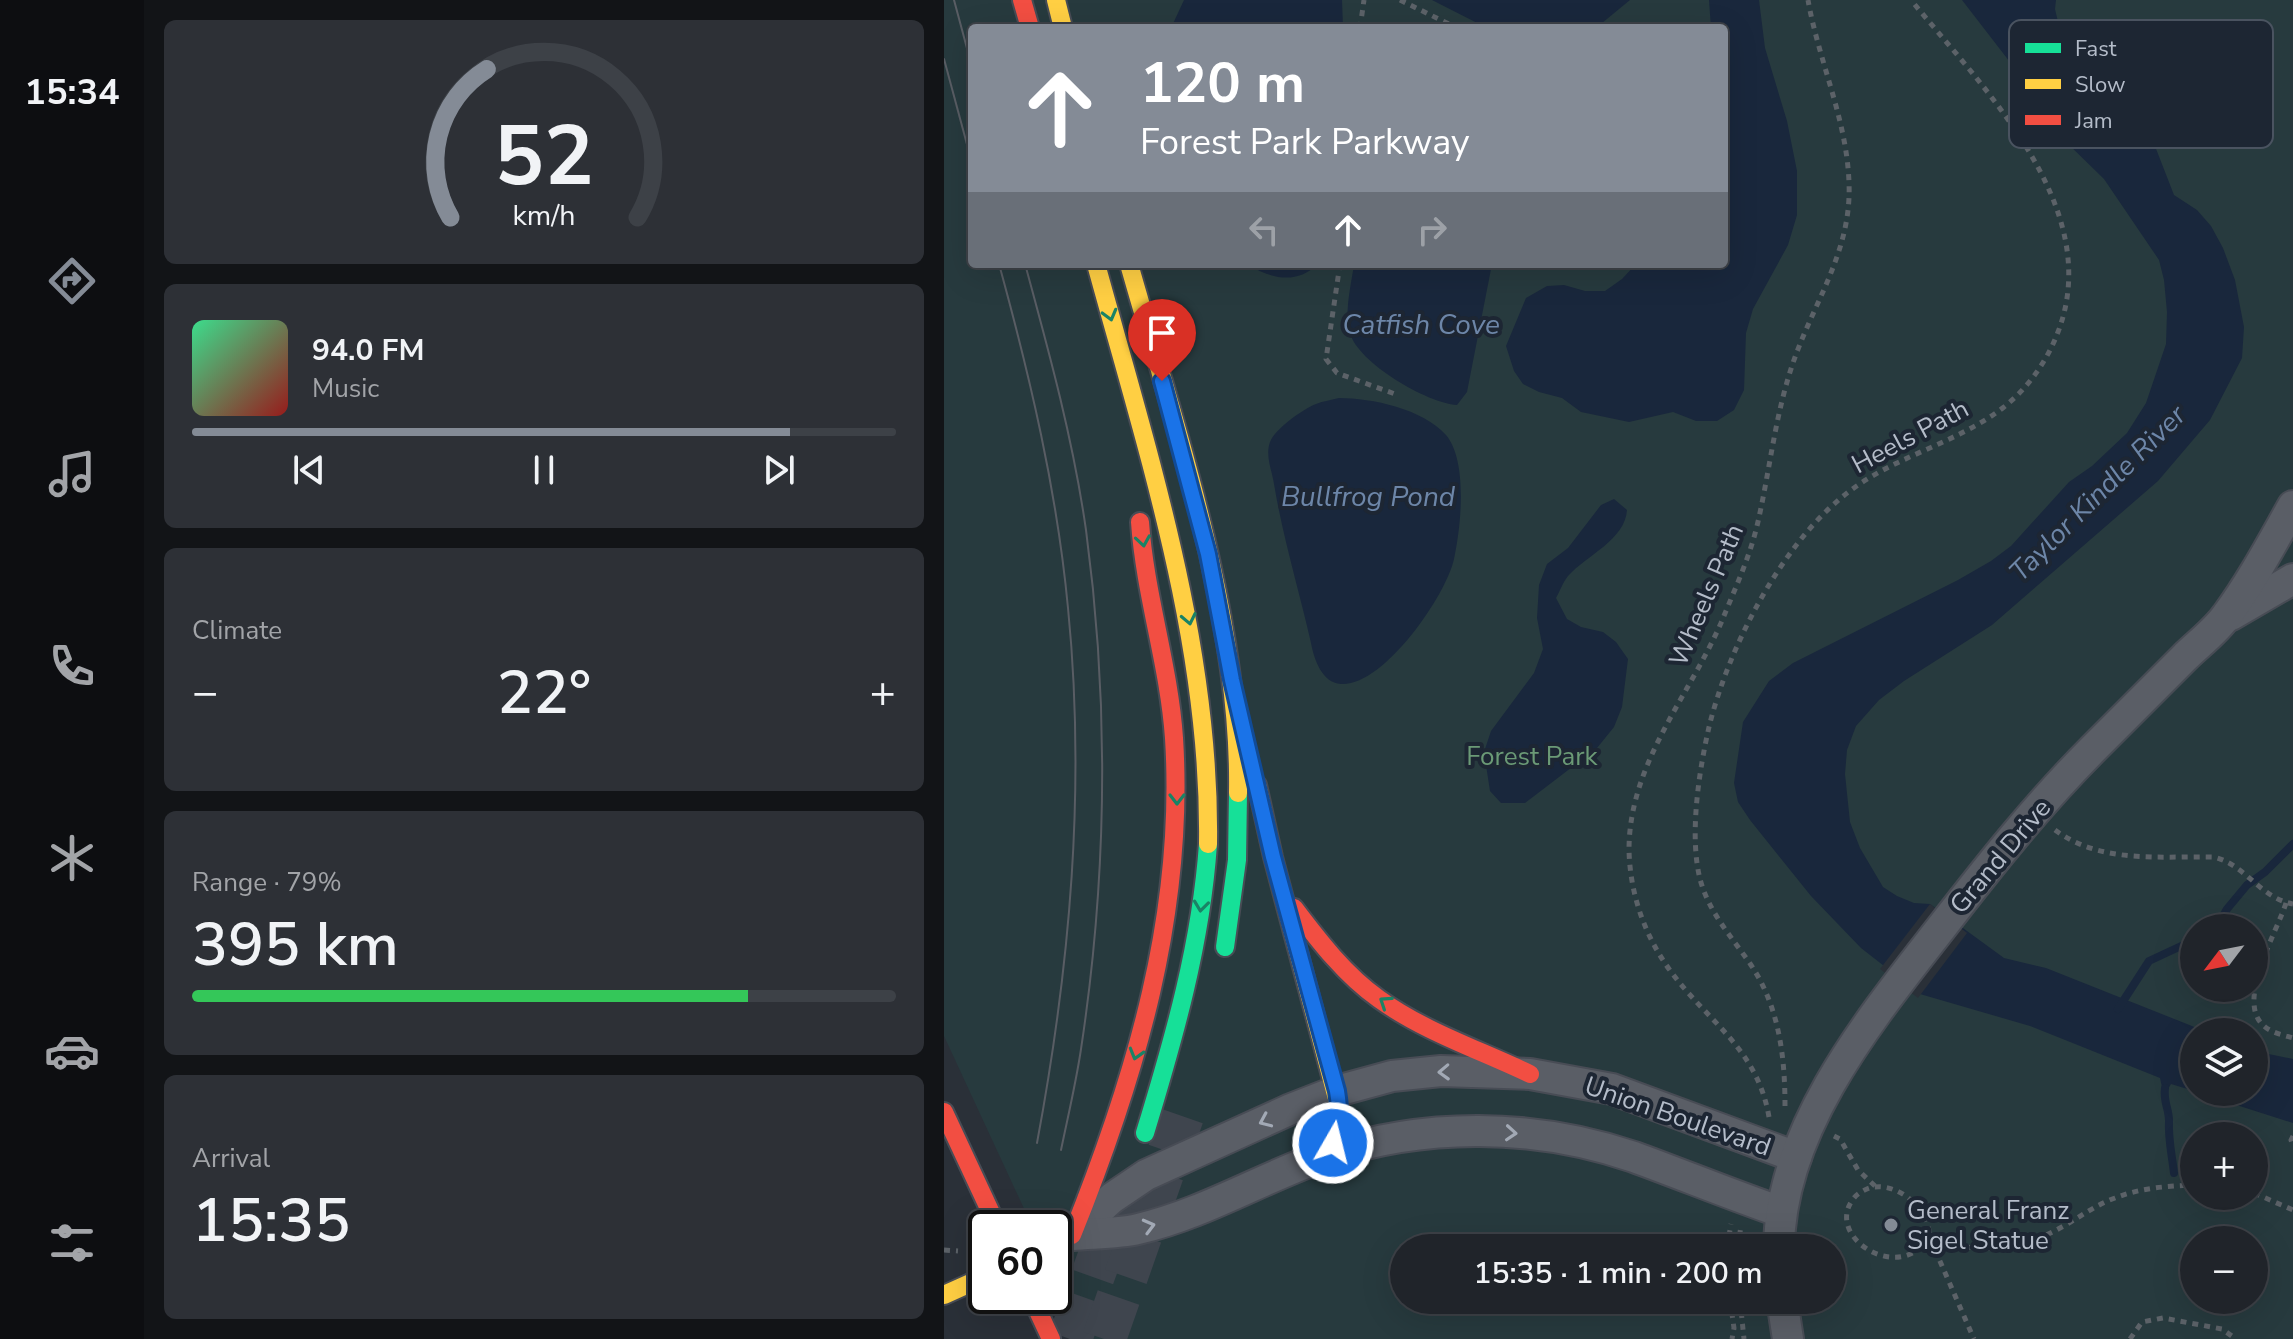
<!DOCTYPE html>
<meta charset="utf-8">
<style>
body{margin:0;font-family:"Nunito Sans",sans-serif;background:#2d3036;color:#f1f3f6;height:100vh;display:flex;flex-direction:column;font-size:30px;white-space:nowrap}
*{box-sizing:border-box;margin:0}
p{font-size:26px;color:#a2a4a8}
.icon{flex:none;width:44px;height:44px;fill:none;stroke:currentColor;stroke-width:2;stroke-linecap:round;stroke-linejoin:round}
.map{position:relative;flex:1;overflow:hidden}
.sheet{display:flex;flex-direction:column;gap:20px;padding:20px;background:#121417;width:800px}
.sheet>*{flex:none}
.guide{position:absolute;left:24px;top:24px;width:760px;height:244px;border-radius:8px;box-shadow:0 8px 32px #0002,0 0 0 2px #3d4147;background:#848b96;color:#fff;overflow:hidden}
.needle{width:52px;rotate:238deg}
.buttons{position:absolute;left:1236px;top:914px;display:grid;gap:16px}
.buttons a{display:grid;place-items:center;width:88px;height:88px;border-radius:50%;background:#20242a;box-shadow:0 8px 32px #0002,0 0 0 2px #3d4147;font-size:40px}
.speed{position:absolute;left:24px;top:1210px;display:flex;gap:16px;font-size:40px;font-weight:700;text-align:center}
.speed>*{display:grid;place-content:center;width:104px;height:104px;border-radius:50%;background:#20242a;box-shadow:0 8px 32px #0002,0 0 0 2px #3d4147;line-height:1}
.speed .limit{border:4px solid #111;border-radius:12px;background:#fff;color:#111}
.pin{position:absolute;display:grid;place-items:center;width:68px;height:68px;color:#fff;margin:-82px -34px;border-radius:50% 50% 50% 0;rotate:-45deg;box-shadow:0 0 8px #0007}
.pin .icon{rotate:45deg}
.me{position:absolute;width:88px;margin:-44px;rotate:8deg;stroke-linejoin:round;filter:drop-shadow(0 0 6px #0008)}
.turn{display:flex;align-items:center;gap:28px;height:168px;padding:0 40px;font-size:36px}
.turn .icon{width:104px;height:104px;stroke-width:2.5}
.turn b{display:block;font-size:56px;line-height:68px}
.lanes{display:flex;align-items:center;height:76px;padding:0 40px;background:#0003;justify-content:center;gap:40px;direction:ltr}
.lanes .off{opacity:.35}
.big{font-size:60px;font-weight:600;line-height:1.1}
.sheet .tile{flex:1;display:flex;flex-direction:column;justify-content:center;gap:12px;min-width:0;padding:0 28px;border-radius:12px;background:#2d3036}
.sheet .dial{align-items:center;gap:0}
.dial svg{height:208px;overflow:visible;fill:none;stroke:#3d4147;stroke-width:7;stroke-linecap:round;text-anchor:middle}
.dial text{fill:#f1f3f6;stroke:none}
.song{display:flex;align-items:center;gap:24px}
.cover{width:96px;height:96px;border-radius:12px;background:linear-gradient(135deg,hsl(150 70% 55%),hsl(0 70% 35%))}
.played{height:8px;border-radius:4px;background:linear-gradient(90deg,#848b96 85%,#3d4147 85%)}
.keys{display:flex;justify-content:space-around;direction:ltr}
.heat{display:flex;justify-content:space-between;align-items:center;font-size:44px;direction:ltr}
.charge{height:12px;border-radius:6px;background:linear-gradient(90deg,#34c759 79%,#3d4147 0)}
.trip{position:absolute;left:446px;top:1234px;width:456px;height:80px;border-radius:40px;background:#20242a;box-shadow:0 8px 32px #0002,0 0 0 2px #3d4147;font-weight:600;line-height:80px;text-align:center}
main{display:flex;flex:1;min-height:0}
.dock{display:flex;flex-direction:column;width:144px;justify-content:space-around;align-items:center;background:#0d0e11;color:#a2a4a8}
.dock .icon{width:56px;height:56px}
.dock .on{color:#848b96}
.dock b{font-size:36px;color:#f1f3f6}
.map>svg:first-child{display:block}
.green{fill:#273a3e;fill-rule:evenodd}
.water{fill:#19273c}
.pier{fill:#2a3038}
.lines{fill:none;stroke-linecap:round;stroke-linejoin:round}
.stream{stroke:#19273c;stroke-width:8}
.primary-tunnel{stroke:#3f454e;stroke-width:44;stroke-dasharray:44 22;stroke-linecap:butt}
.street-casing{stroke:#484c55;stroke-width:34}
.fast-casing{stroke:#484c55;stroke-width:22}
.slow-casing{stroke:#484c55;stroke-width:22}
.jam-casing{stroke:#484c55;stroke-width:22}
.path{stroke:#5c6268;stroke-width:5;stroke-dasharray:6 6;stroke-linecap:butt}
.street{stroke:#5a5e66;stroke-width:30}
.fast{stroke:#16e098;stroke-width:18}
.slow{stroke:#ffcf43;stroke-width:18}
.jam{stroke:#f24e42;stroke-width:18}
.tram{stroke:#595d64;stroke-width:2}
.oneway{stroke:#1a8366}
.oneway2{stroke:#a2a9b5}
.route-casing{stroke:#114b97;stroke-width:20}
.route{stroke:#1a73e8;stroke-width:14}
.poi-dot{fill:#848b96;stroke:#1d2633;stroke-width:3}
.labels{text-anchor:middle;stroke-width:8;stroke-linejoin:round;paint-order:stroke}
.street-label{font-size:26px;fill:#b4bcc9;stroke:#1d2633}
.park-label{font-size:26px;fill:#6b9a76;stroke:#1d2633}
.poi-label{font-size:26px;fill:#b4bcc9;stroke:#1d2633;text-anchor:start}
.water-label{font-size:28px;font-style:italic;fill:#6d86a8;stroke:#1d2633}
.key{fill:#1d2633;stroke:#4a5360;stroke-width:2}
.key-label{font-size:22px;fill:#b4bcc9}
</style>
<main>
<nav class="dock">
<b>15:34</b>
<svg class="icon on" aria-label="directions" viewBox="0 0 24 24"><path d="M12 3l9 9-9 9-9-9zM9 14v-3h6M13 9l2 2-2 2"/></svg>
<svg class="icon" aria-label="music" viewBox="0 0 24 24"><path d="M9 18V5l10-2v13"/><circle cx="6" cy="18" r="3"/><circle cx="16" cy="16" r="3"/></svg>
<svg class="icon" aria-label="phone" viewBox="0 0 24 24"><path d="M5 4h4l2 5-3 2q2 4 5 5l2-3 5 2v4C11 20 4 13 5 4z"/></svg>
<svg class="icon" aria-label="climate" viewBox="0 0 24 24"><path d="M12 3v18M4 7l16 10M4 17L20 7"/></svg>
<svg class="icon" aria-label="car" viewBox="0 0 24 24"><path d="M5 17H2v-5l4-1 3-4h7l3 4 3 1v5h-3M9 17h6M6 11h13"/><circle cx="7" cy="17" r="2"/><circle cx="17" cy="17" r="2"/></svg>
<svg class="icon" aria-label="filters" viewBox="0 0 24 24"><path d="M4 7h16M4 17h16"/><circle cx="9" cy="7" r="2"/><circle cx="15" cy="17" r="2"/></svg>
</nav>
<section class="sheet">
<div class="tile dial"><svg viewBox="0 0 100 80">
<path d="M14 69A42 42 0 1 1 86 69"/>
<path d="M14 69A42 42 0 0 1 28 12" stroke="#848b96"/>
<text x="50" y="56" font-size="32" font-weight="700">52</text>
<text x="50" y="72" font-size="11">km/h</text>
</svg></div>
<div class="tile">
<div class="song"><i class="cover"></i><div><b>94.0 FM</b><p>Music</p></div></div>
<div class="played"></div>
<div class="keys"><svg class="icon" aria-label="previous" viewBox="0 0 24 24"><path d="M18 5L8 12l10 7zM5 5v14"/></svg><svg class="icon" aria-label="pause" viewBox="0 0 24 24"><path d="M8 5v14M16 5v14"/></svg><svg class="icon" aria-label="next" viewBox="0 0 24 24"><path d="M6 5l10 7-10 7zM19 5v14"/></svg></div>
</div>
<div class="tile"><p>Climate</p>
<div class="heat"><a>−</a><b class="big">22°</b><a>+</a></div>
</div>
<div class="tile"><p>Range · 79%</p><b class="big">395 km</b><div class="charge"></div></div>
<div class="tile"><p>Arrival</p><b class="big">15:35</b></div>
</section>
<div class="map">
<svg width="1349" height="1339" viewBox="0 0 1349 1339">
<rect width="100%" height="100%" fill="#2a3038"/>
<!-- green -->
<path class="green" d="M0,0H1349V1339H141L110,1273V1228H89L0,1036ZM28,28H780V264H28ZM1250,928H1310V988H1250ZM1250,1032H1310V1092H1250ZM1250,1136H1310V1196H1250ZM1250,1240H1310V1300H1250ZM460,1248H888V1300H460Z"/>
<!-- water -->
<g class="water">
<polygon points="240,0 398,0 399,28 227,28"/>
<polygon points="488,0 686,0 652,28 543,28"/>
<polygon points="765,0 815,0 821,48 843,121 853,171 853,215 844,245 809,309 802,333 800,390 790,410 773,421 752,421 729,412 685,422 637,412 618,398 595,392 579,384 570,371 562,346 582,298 603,286 620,285 641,291 661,291 678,279 692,264 780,264 780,28 767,28"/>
<polygon points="1018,0 1112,0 1111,9 1115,26 1153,67 1179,110 1209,141 1230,195 1253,210 1267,226 1279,248 1291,280 1300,327 1298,358 1266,420 1214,481 1048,625 960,681 935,700 912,726 903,750 901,774 906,822 916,848 939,887 953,896 970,903 986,904 1060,958 1102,968 1263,1032 1250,1032 1250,1091 1227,1084 1220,1096 1216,1078 1086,1026 976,994 917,948 867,896 806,820 794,802 790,783 799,722 825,681 849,663 1014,580 1047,561 1067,546 1125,482 1148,466 1183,433 1202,403 1222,344 1223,312 1220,280 1215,260 1160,179 1117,137 1079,79"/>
<path d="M304,264H373C354,285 325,279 304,264Z"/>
<path d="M410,264H548L523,392L513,405C483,403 414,363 406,333C400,312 407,286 410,264Z"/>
<path d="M395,398C428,398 479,409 502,435C524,461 517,527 510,559C502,596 439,687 397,684C378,683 370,659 367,643C355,590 339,538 330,484C328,470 321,456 326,442C331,429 359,409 372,404C379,401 388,400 395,398Z"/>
<path d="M670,499L683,510C681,540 643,555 624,576C619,582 616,591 612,598L623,619L637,627L659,632L672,642L684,659L678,707L670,727L653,748L581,803H557L546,791L540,752L547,731L590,673L599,649L593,618L595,585L603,564L624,548L657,505Z"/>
<polygon points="1310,1051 1349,1059 1349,1123 1252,1092 1310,1092"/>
</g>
<!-- pier -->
<polygon class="pier" points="986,904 1023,933 974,998 936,969"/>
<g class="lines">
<!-- stream -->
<g class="stream">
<polyline points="1268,928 1275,924 1283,909 1303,885 1321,872 1349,844"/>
<polyline points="1174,1009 1205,961 1250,940"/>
<path d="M1221,1088C1219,1102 1225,1108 1225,1121C1224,1139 1228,1155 1230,1173"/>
</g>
<!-- primary-tunnel -->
<g class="primary-tunnel">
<polyline points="126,1339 179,1192"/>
<polyline points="160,1339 238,1116"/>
</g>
<defs>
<g id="street">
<polyline points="1287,615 1349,579"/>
<polyline points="135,1228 168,1198 202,1175 347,1109 393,1091 448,1076 497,1071 586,1074 668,1089 852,1157"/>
<path d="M128,1235C149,1233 173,1234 194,1229C259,1214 318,1178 380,1156C480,1122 590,1123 690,1157C739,1175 788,1195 837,1212"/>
<path d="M835,1248C836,1128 927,1018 997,928C1045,866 1094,804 1150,748C1180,718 1210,688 1240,658C1254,644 1272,631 1283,615C1308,581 1328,543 1349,506"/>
<polyline points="838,1300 844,1339"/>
</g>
<g id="fast">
<polyline points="281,947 293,860 294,793"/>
<path d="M201,1133C230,1038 257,944 264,844"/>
</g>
<g id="slow">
<polyline points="112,0 119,28"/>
<path d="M152,264C204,454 267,646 264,844"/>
<path d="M185,264C232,429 297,621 294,793"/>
<polyline points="313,785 329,857 396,1110 395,1128 380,1156"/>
<polyline points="0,1295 42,1276"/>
</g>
<g id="jam">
<polyline points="78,0 86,28"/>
<path d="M350,908C375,941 401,975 435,999C481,1032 536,1050 586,1074"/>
<polyline points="0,1112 54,1228"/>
<path d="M128,1235C192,1076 241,912 230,738C225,665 201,595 196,522"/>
<polyline points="87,1296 107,1339"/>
</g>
</defs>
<!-- street casing -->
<use href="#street" class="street-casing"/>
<!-- fast casing -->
<use href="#fast" class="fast-casing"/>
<!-- slow casing -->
<use href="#slow" class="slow-casing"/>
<!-- jam casing -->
<use href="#jam" class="jam-casing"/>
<!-- path -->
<g class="path">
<polyline points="456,0 513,28"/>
<polyline points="416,28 420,0"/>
<polyline points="396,264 382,359 393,373 451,394"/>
<path d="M1111,830C1157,864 1215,856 1270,857C1302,865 1316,898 1349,904"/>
<path d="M1342,903C1333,932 1291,1002 1320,1026C1328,1033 1339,1035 1349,1038"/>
<path d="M841,1106C841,1056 835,1007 807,965C788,937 765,913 756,879C745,835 755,771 765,727C784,649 835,549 897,498C945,457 1011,445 1060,407C1085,387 1103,361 1114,332C1162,207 1038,87 967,0"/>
<path d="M825,1117C813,1047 763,1022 725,969C700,934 686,893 685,850C685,764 744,698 777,623C790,591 805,559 813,526C825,475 830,423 846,372C866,307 908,254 905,183C903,120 875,62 864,0"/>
<polyline points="890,1136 896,1139 914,1170 931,1186"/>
<polyline points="1349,1136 1347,1140 1349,1146"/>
<polyline points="1310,1193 1349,1210"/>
<path d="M985,1236C958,1286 878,1237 910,1198C914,1193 924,1187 931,1187C956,1184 987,1211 985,1236L1030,1339"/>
<path d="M986,1237C1030,1255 1075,1251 1116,1228C1135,1218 1151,1205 1171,1198C1196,1188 1223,1186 1250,1185"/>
<polyline points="783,1248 787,1224"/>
<polyline points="794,1248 797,1225"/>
<polyline points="0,1250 14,1251"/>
<polyline points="786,1300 790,1328 788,1339"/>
<polyline points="796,1300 800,1339"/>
<polyline points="1186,1339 1198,1322 1219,1318 1278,1329 1292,1339"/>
</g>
<!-- street -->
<use href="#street" class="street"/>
<!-- fast -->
<use href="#fast" class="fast"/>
<!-- slow -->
<use href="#slow" class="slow"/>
<!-- jam -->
<use href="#jam" class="jam"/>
<!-- tram -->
<g class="tram">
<polyline points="10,0 28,67"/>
<polyline points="0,59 28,163"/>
<path d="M55,264C86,377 113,491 124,608C142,788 126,966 93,1143"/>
<path d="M81,264C105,352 129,439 142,530C165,701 163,878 137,1049C132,1083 124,1116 117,1150"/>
</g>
</g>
<!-- one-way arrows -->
<defs><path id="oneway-chevron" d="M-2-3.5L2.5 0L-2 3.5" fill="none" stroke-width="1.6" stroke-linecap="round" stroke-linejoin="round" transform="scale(2)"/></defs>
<g class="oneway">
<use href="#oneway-chevron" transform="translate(166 315) rotate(75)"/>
<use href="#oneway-chevron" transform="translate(199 541) rotate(81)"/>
<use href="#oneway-chevron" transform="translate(245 619) rotate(78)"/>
<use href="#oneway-chevron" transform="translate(233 799) rotate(90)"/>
<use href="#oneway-chevron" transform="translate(257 906) rotate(97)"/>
<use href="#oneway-chevron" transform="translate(441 1002) rotate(-146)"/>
<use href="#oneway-chevron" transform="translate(192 1054) rotate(106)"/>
</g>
<g class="oneway2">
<use href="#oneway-chevron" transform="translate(500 1072) rotate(178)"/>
<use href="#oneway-chevron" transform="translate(321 1121) rotate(156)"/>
<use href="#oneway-chevron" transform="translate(567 1133) rotate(4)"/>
<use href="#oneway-chevron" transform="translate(205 1226) rotate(-15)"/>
</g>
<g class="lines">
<defs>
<path id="route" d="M218,381L264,554L288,680L329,857L393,1091C396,1110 397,1124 389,1143"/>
</defs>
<!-- route casing -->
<use href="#route" class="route-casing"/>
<!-- route -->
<use href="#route" class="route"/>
</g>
<!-- markers -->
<circle class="poi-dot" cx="947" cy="1225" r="8"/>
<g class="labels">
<!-- street labels -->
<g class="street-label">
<text transform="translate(966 436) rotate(-28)" y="9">Heels Path</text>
<text transform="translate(762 595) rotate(-67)" y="9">Wheels Path</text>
<text transform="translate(1056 856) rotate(-50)" y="9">Grand Drive</text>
<text transform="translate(734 1116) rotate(19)" y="9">Union Boulevard</text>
</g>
<!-- park labels -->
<g class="park-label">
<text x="588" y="765">Forest Park</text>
</g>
<!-- poi labels -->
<g class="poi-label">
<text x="963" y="1219">General Franz<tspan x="963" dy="30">Sigel Statue</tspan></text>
</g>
<!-- water labels -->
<g class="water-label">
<text x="477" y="334">Catfish Cove</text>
<text transform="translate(1153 493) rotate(-45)" y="10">Taylor Kindle River</text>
<text x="424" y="506">Bullfrog Pond</text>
</g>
</g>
<!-- legend -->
<rect x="1065" y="20" width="264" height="128" rx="12" class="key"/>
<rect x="1081" y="43" width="36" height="10" fill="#16e098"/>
<rect x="1081" y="79" width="36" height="10" fill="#ffcf43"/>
<rect x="1081" y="115" width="36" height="10" fill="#f24e42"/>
<g class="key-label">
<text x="1131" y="56">Fast</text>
<text x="1131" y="92">Slow</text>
<text x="1131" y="128">Jam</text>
</g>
</svg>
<div class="buttons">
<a><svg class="needle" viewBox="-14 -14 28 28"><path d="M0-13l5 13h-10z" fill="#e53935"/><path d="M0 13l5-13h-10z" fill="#a2a4a8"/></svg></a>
<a><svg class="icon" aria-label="layers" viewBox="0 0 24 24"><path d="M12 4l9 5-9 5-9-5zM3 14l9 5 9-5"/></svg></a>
<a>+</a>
<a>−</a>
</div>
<div class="speed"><div class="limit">60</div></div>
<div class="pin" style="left:218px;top:381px;background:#d93025"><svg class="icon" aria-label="arrive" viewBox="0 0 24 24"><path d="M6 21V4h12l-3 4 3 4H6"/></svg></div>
<svg class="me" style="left:389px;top:1143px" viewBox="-20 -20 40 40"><circle r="17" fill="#1a73e8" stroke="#fff" stroke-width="3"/><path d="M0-11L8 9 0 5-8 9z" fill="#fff"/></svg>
<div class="trip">15:35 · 1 min · 200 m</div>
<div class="guide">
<div class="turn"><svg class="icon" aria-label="ahead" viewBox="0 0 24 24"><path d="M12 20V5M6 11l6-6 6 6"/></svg><div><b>120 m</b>Forest Park Parkway</div></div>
<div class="lanes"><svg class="icon off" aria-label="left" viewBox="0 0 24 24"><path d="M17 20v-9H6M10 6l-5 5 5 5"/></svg><svg class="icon" aria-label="ahead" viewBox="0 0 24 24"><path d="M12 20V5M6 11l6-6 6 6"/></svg><svg class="icon off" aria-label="right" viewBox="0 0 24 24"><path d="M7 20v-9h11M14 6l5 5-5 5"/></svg></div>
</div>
</div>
</main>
